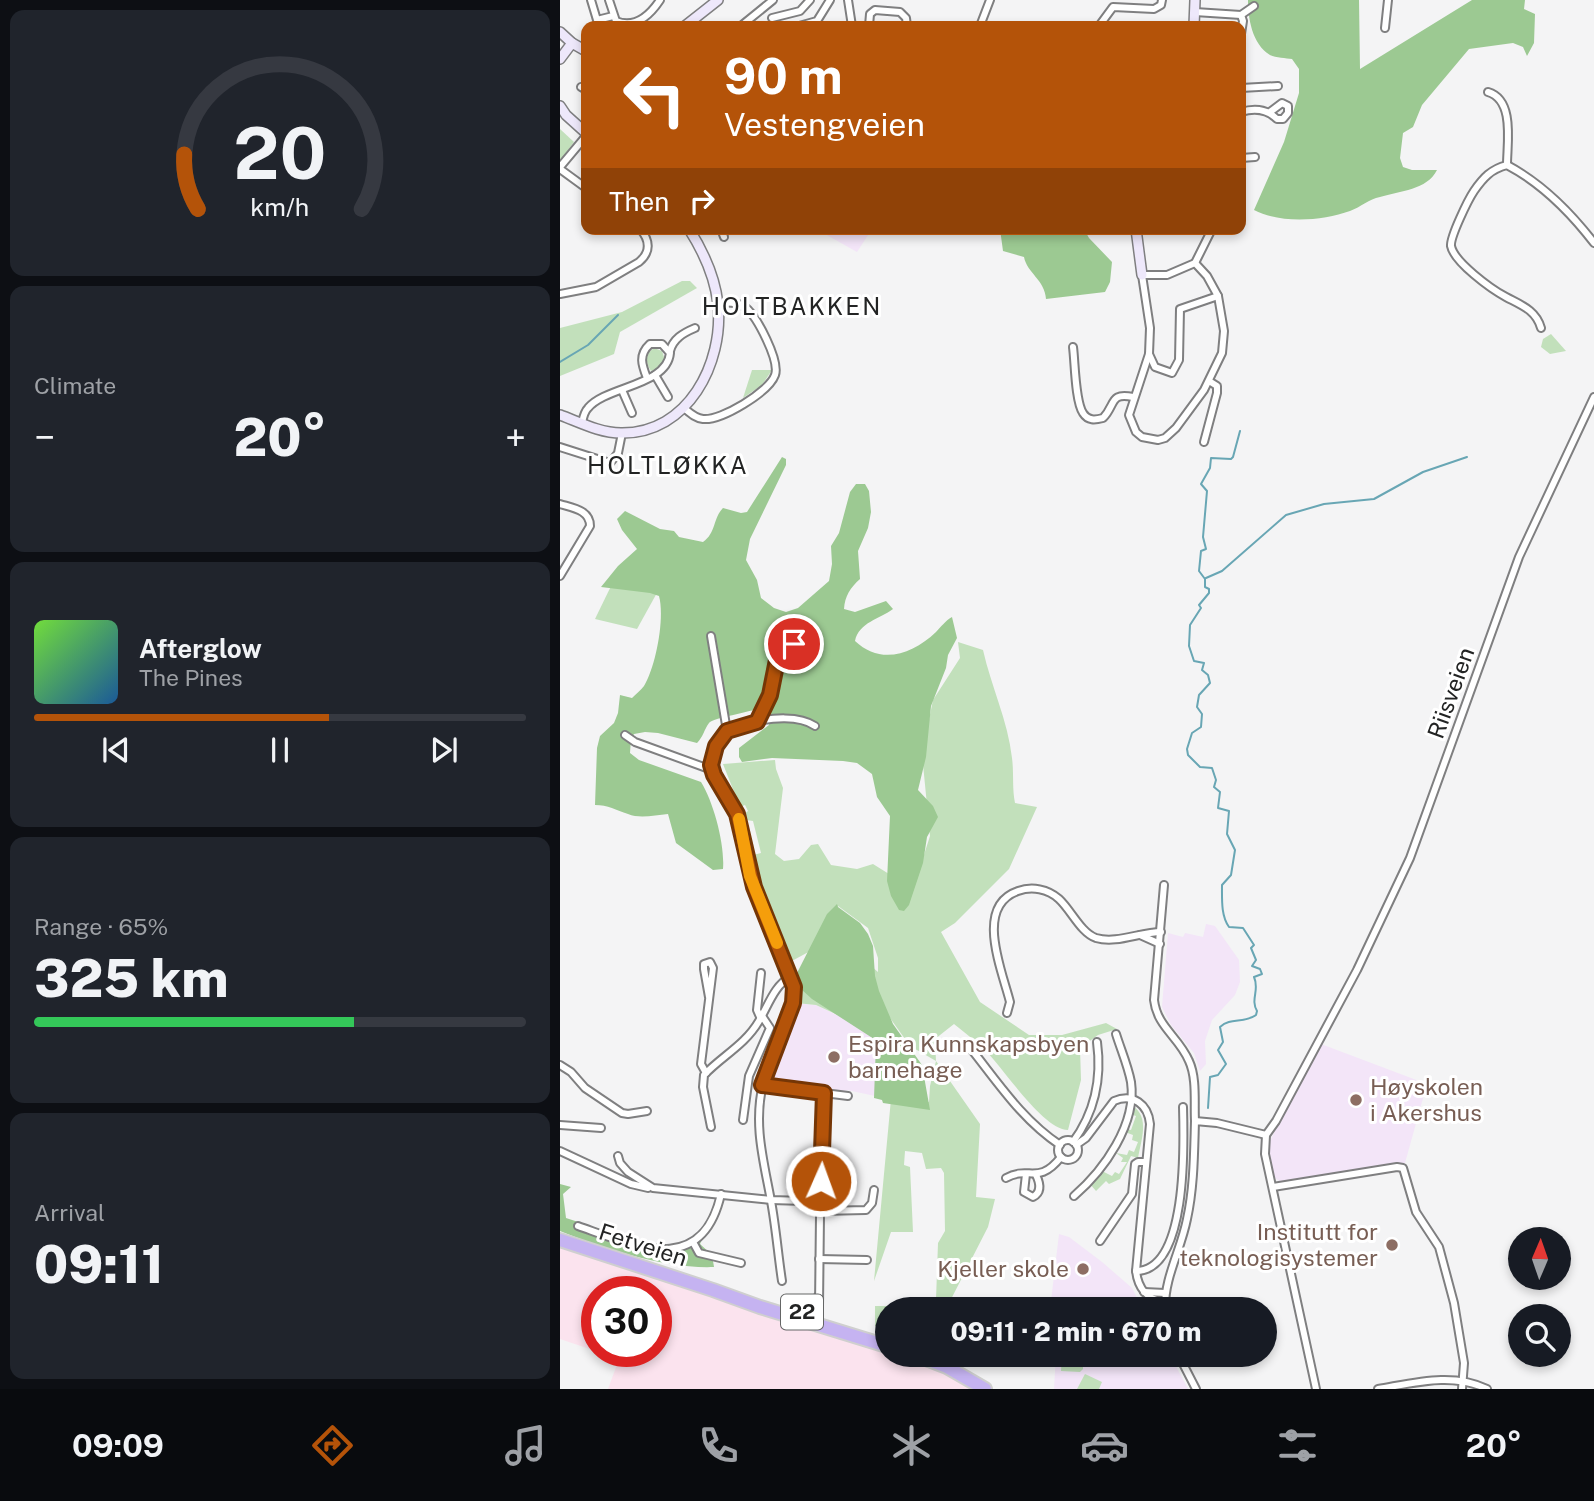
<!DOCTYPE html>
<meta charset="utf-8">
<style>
body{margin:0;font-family:"Public Sans",sans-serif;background:#20242c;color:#f1f3f6;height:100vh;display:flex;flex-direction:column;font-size:26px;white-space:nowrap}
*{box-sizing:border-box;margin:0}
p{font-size:23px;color:#9ea1a6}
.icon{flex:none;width:38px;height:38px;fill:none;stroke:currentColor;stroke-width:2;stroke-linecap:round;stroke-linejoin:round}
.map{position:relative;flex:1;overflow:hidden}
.details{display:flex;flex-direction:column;gap:10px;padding:10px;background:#0d0f14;width:560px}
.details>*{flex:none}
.top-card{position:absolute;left:21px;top:21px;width:665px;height:214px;border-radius:14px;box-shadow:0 4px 10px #0003;background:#b45309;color:#fff;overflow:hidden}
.needle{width:46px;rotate:2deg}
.buttons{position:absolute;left:948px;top:1227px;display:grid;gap:14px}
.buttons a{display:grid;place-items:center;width:63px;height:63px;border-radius:50%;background:#171b24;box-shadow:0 4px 10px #0003;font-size:35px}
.speed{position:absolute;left:21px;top:1276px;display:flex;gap:14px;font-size:35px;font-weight:700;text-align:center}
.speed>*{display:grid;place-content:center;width:91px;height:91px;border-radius:50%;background:#171b24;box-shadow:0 4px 10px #0003;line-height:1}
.speed .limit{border:10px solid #d22;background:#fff;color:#111}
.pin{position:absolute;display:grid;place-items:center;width:60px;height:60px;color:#fff;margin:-30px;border:4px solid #fff;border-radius:50%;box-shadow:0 2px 7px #0007}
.me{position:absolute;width:77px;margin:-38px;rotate:2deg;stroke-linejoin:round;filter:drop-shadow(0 0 5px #0008)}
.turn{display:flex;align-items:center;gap:24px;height:147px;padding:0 28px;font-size:32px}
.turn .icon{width:91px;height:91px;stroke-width:2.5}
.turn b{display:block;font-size:49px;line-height:60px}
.then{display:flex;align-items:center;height:66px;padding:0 28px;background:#0003;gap:14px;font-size:26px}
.big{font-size:52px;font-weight:800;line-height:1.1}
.details .tile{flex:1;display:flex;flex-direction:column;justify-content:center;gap:10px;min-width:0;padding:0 24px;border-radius:14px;background:#20242c}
.details .dial{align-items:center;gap:0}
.dial svg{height:182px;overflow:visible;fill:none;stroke:#363941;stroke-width:7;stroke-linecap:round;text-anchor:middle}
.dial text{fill:#f1f3f6;stroke:none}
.song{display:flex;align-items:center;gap:21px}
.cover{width:84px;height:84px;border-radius:10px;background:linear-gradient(135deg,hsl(100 70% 55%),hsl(210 70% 35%))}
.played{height:7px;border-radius:4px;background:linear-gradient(90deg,#b45309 60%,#363941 60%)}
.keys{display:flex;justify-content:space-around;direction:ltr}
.heat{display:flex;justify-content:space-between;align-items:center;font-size:38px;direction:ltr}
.charge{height:10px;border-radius:5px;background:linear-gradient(90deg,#34c759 65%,#363941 0)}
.trip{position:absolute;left:315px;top:1297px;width:402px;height:70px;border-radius:35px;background:#171b24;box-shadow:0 4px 10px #0003;font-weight:800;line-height:70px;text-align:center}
.menu{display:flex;height:112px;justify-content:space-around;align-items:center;background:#090b0e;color:#9ea1a6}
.menu .icon{width:49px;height:49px}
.menu .current{color:#b45309}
.menu b{font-size:32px;color:#f1f3f6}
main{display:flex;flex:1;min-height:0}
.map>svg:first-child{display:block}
.industrial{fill:#fbe3ee;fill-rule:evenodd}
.education{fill:#f3e5f8}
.green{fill:#c2e0bb}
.forest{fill:#9cc992}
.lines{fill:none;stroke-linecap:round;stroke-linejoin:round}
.stream{stroke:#68a6b4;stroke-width:2}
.street-casing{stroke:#7f7f80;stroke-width:10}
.secondary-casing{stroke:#7f7f80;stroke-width:12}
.highway-casing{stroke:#cfcfcf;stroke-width:16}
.street{stroke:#fff;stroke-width:6}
.secondary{stroke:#eee8fb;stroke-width:9}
.highway{stroke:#c5b3f1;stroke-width:12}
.route-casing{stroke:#753606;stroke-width:18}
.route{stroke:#b45309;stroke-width:12}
.slow{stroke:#f59e0b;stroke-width:12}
.education-dot{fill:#8d6e63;stroke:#fff;stroke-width:2.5}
.labels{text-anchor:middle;stroke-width:6;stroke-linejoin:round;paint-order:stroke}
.shield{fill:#fff;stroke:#656666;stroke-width:2}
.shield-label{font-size:21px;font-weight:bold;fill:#232424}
.street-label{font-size:23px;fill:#232424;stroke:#fff}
.education-label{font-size:23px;fill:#785e54;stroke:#fff;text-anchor:start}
.neighbourhood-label{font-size:24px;letter-spacing:2px;fill:#232424;stroke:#fff}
</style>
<main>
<section class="details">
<div class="tile dial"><svg viewBox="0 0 100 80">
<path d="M14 69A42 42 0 1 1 86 69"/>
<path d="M14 69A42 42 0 0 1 8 45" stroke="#b45309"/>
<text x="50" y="56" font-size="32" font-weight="700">20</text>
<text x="50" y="72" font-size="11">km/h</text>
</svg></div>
<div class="tile"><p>Climate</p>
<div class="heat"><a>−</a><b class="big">20°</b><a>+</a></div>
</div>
<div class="tile">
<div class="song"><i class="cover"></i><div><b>Afterglow</b><p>The Pines</p></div></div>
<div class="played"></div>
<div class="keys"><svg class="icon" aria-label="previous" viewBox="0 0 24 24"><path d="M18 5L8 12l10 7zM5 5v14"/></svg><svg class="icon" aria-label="pause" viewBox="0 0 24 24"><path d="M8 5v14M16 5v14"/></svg><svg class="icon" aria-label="next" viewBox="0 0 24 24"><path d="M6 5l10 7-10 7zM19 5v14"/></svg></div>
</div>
<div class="tile"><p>Range · 65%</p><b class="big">325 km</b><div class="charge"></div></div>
<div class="tile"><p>Arrival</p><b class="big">09:11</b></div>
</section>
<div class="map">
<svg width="1034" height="1389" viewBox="0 0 1034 1389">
<rect width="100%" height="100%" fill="#f4f4f5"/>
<!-- industrial -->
<path class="industrial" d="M0,1241L327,1347V1354L348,1355L426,1389H48L59,1359L0,1339ZM37,1292H96V1351H37Z"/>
<!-- education -->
<g class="education">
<polygon points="256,229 312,229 297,252"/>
<polygon points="646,924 655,926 679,960 680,982 675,995 652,1020 645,1041 646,1064 640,1071 634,1053 611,1025 602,1007 608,933 623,937 625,933 643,937"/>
<polygon points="236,1003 256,1005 322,1037 329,1099 287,1090 284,1092 216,1081 213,1078 215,1064 234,1020"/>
<polygon points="761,1044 867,1084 845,1163 730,1181 721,1182 715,1178 707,1151 708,1145 741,1078"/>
<polygon points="499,1234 509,1237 542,1262 572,1288 578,1300 597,1309 493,1309 491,1301"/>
<polygon points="496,1354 610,1355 628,1389 494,1389"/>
</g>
<!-- green -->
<g class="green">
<polygon points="0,129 14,142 0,161"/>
<polygon points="122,281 130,281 137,288 60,332 54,354 0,376 0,328 62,312"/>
<polygon points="991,334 1006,351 990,354 981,347 983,339"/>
<path d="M94,348L102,351L105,360L98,368L91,371C85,362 85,354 94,348Z"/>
<polygon points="192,370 212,370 202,385 183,398"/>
<polygon points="53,582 98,591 77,629 35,619"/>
<path d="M398,642L423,650C431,686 448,721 452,758C454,773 452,788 455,803L477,807L449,869L395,923L381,932L420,1002L469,1035H502L546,1023L557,1029L538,1035L520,1048L521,1080L508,1130C482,1129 443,1067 423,1048C414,1040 404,1032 394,1024L375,1039L376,1061L420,1124L416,1197L435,1199L428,1227L386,1309H327V1330L315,1326V1306H367L376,1300L378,1243L385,1231L384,1173L381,1168L366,1169L362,1153L345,1151L344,1165L350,1167L353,1232H331L314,1281L331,1099L369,1102L370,1086L376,1061L350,1046L330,1018L306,1028L256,1005L236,1003L239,978L305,961L318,972V958L308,928L278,906L254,949L230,962L197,890L189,856L201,853L193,821L186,820L183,815L188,811L185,805L180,807L163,764L215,760L216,769L223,788L215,854L224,861L239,859L251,845L258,844L271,865L297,869L313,864L353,889L370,836L362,754L373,700L400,658Z"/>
<path d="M573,1106C590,1118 581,1140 578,1158L571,1156L560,1179L549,1184L546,1181L536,1191L530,1184L542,1171L552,1176L555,1172L559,1174L567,1162H561L563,1158L556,1153L567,1155L569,1150L574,1152L578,1142L572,1140L573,1135L565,1132L567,1129L571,1130L576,1116L570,1114Z"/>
<polygon points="502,1356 523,1357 523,1369 520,1372 501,1371"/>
<polygon points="525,1374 542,1382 539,1389 517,1389"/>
</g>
<!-- forest -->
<g class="forest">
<path d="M688,0H799L800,69L912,0H965L964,9L975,14L974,43L967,56L963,47L953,43L909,49L862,105L853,127L843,133L840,158L843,167L852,170H877C867,190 840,191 820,197C809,199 801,207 790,211C762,221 721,224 694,210L724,142L739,93V69L732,59C726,58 716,58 710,55C692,44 688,18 688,0Z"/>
<path d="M440,229H516L518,234L525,231L529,238L552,262L550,282L545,292L486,299C485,280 467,273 464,257L443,251Z"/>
<path d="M222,457L226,459V465L190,539L186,560L197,580L201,598L214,608L226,612L238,608L269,581L272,564L271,546L279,533L290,492L296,484H305L309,491L311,512L308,528L298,551L300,579C290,588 285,596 284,609L295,612L326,601L333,609C320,619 299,622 295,641C320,665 352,655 376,632C381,627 385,621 392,617L397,638L388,655L386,668L371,706L366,757L358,790L373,806L378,817L367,837L363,863L349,905L344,911L339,910L331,896L327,881L330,816L317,797L312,774L297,763L283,761L212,758L182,762L179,757V748L209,725L206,712L200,708C190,712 153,718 149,723C144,730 143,737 137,743L98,733L85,732L74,734L71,739L70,753L79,760L141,782C154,803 165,845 163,869L153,870L116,843L108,814C95,815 80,819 68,814C56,810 48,805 35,805L37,748L40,736L54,723L58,713L60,695L72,698C76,694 81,690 84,686C96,666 105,618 99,596L90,593L41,587L58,566L77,549L62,530L57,519L65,511L100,529L114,531L119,537L143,542C156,533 153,518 163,508L181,513L187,512Z"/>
<polygon points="277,904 278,907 300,923 308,934 313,946 315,976 319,991 333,1024 362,1065 370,1110 323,1103 322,1100 314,1098 316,1043 314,1039 252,999 241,989 237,973 267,914"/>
<path d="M0,1184L11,1187L3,1194L6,1218L92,1246H130L145,1233L140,1244L152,1255L154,1267C106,1269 45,1249 0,1231Z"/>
</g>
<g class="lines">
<!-- stream -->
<g class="stream">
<polyline points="0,362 28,345 58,315"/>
<polyline points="646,578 662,571 726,515 764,504 814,499 863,472 907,457"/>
<path d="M648,1108L650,1077L658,1075L666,1064L658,1050L663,1042L660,1027C671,1017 683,1024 696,1015L697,1011C690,999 700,990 694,977L702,974L700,969L692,966L696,960L691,948L694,945L683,928L669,927C661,916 662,900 662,885L671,875L675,850L667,834L669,811L658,808L660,792L654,787L656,780L652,768L640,767L628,755L627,749L632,733L641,727L642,714L637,707L639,695L650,683L648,675L642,670L644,663L634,661L629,646L630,625L641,608L639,605L649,593V589L645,587V579L639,571L641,551L646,549L643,537L647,491L641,484L650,468L651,458L671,459L673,457L680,431"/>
</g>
<defs>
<g id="street">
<polyline points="31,0 37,20 53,16"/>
<path d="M49,0L56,21C75,29 90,15 100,0"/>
<polyline points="288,0 292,26"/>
<polyline points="635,12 681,15"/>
<polyline points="212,18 240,11 250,0"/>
<polyline points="181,26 213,0"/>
<polyline points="239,26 257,21 270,0"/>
<polyline points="309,26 310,14 315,10 340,12 346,18 347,26"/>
<polyline points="420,26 430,0"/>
<polyline points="539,26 553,7 594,9 601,5 602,0"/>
<polyline points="825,28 828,0"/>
<polyline points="681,34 683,21 681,15 694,6"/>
<polyline points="21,87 26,90"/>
<polyline points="681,88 718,86"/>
<path d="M928,92C955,100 947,143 947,165"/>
<path d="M681,112C694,108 707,109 717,119H723L728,113V106L722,103L710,112"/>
<polyline points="681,158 695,157"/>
<polyline points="0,167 26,136"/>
<polyline points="0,169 26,188"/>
<polyline points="161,229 164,237"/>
<polygon points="635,263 647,276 658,296 664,331 662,353 644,390 616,428 605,438 598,440 582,437 576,432 569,415 589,354 590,328 582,275 607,275"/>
<polyline points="635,263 652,229"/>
<path d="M0,294L36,287L79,262C91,252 90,240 80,229"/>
<path d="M981,328C976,310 961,305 946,297C931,289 894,262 891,246C890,237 908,200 914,191C923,178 931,169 947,165C981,183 1011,213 1034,243"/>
<path d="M513,347C515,362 515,401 523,413C528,421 535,420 543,418C556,405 549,392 573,397"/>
<path d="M110,351C113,339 123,333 135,328"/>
<polyline points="589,354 595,367 612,373 619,360 620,309 658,296"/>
<polyline points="95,375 108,397"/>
<polyline points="62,390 72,413"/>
<path d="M124,408C130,413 135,418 143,419C161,421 209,392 215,375C220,361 197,316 185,307C177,302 167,302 158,303"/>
<path d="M22,423C23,418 24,412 28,408C46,386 107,386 110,353L102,344H90C78,355 82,365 87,378"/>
<polyline points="644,442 657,393 657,386 649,381"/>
<polyline points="0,447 50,463 58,453 62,433"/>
<path d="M0,504C13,508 30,510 30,526L0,576"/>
<polyline points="151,636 167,731"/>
<polyline points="197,721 210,695 217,660 234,644"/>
<polyline points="65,735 75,742 152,770"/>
<path d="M604,885L594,1000C597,1027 619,1037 629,1061C637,1078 634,1103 635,1121"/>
<polyline points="580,935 600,944"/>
<path d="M447,1013L450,1002C442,970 414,906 458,891C472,886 488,889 499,899C511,910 521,933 536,938C557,944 580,932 601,932"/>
<polyline points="201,1019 197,1010 201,973"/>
<path d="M408,1045C437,1081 461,1119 500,1145"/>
<polyline points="0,1065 11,1072 25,1088 62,1113 68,1114 87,1111"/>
<polyline points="146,1073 141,1064 153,968 150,962 144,964 144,969 149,997"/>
<polyline points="202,1085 264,1093 261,1197 257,1206 260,1215 259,1306 256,1316 251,1322"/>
<polyline points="264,1093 288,1096"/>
<polyline points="183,1120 189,1076 210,1028 202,1016"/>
<polyline points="0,1125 41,1128"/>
<path d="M151,1127L143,1087L144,1075C162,1056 185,1045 199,1021C209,1004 214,986 231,976"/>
<circle cx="508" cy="1150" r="10"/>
<path d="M513,1142C535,1112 542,1079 537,1042"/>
<path d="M516,1145L526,1138L554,1101C573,1093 588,1104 590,1124L576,1271C578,1288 587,1300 605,1302"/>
<polyline points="0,1151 71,1184 88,1188"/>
<polyline points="58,1156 60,1163 68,1172 93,1188 211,1200 245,1201 257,1206"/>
<path d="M466,1174L464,1192L473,1197C482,1192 480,1183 476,1175"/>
<path d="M446,1178C469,1165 478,1186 501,1157"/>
<polyline points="713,1187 837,1167 843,1168 856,1212 879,1247 894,1303 904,1363 902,1389"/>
<path d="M514,1196C544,1170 577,1124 571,1082C568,1066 561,1050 556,1034"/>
<polyline points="260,1211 306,1210 312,1203 314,1190"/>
<path d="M18,1226C75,1246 142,1278 161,1194"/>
<polyline points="540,1241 572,1194 575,1164 578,1162 586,1162"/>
<polyline points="133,1242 139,1253 181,1263"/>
<polyline points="259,1259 307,1260"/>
<path d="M576,1271C628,1271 624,1144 623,1107"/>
<path d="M222,1281C218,1255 216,1228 211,1201C204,1162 193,1125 203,1084C210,1052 235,1021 234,987C225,951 204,919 192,883C185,862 187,836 178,815C171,801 150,779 151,764C153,739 170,727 193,722C211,718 239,715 255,726"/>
<polyline points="584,1292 605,1293"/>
<path d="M605,1309C604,1278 621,1250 627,1219C634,1187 634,1154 635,1121L657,1123L706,1135"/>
<polyline points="249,1321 249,1314 258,1296"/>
<polyline points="618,1354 636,1389"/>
<polyline points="756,1389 705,1154 706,1135 716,1121 797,970 850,858 959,557 1034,397"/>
<path d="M818,1389C854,1383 893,1372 927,1389"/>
</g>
<g id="secondary">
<polyline points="125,26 158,0"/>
<polyline points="634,26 635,0"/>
<polyline points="0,32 12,43 26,51"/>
<polyline points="0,59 12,43"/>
<polyline points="0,106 6,115 26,133"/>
<polyline points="576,229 582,275"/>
<path d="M0,415C19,422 40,433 61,433C128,434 164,363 158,304C155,277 143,251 129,229"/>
</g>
<g id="highway">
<polyline points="0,1240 153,1290 200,1307 327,1346"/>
<polyline points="353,1354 387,1367 425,1389"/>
</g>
</defs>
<!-- street casing -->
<use href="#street" class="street-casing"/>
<!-- secondary casing -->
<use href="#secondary" class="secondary-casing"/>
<!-- highway casing -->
<use href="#highway" class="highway-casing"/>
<!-- street -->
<use href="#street" class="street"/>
<!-- secondary -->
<use href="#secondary" class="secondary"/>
<!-- highway -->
<use href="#highway" class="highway"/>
</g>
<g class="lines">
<defs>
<polyline id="route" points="234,644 217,660 210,695 197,722 167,731 156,746 151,765 154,775 177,814 194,887 234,987 233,1003 202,1085 264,1093 261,1181"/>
</defs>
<!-- route casing -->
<use href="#route" class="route-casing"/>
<!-- route -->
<use href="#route" class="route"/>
<!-- slow -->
<polyline class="slow" points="179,819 190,876 217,943"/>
</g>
<!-- markers -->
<g class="education-dot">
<circle cx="274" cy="1057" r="7"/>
<circle cx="796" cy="1100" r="7"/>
<circle cx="832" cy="1245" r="7"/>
<circle cx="523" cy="1269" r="7"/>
</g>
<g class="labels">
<!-- shield labels -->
<rect class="shield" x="221" y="1294.5" width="42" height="35" rx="5"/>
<g class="shield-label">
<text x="242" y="1319">22</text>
</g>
<!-- street labels -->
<g class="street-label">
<text transform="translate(891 693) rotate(-70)" y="8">Riisveien</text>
<text transform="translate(83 1245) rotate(18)" y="8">Fetveien</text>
</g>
<!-- education labels -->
<g class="education-label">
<text x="288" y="1052">Espira Kunnskapsbyen<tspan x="288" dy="26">barnehage</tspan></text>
<text x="810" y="1095">Høyskolen<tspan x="810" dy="26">i Akershus</tspan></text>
<text x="818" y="1240" text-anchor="end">Institutt for<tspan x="818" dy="26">teknologisystemer</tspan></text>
<text x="509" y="1277" text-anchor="end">Kjeller skole</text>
</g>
<!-- neighbourhood labels -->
<g class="neighbourhood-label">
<text x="232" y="315">HOLTBAKKEN</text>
<text x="108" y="474">HOLTLØKKA</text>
</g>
</g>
</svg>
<div class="buttons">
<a><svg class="needle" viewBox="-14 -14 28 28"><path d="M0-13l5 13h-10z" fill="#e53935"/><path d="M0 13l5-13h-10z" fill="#9ea1a6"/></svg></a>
<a><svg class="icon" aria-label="search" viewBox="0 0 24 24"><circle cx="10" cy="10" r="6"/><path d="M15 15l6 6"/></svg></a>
</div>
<div class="speed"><div class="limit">30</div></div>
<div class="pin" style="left:234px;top:644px;background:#d93025"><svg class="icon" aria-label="arrive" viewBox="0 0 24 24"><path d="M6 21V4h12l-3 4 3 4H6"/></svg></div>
<svg class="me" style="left:261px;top:1181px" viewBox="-20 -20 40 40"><circle r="17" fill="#b45309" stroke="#fff" stroke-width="3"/><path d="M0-11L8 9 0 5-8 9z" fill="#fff"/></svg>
<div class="trip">09:11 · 2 min · 670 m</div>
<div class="top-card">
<div class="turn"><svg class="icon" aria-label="left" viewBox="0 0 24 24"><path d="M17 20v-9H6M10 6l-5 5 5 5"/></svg><div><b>90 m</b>Vestengveien</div></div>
<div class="then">Then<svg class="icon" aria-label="right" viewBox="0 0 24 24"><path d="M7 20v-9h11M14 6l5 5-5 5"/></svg></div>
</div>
</div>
</main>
<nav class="menu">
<b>09:09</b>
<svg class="icon current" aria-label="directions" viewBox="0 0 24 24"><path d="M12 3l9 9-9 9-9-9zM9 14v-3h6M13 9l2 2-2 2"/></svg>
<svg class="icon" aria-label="music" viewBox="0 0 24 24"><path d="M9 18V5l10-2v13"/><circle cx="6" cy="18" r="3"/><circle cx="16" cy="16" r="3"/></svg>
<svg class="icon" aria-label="phone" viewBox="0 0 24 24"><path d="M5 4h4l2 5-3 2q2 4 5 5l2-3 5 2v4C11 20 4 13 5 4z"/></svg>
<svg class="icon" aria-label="climate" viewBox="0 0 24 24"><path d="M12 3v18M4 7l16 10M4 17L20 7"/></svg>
<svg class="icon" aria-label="car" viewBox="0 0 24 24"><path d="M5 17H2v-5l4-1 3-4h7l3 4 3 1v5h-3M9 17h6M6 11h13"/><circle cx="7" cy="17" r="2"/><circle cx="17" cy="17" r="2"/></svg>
<svg class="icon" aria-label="filters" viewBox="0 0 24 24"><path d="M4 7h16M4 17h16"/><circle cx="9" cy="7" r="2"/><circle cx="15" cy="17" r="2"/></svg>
<b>20°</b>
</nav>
